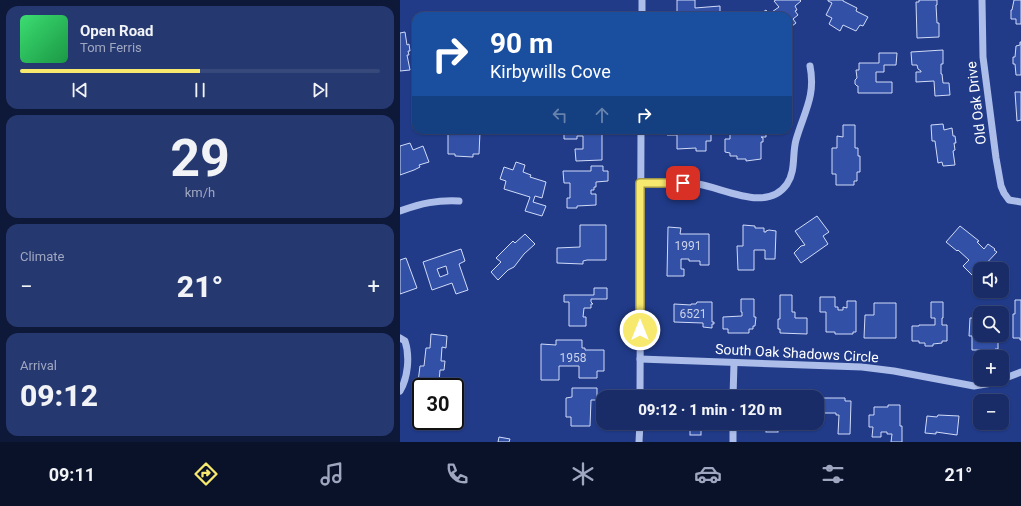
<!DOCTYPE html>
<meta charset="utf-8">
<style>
body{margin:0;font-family:Roboto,sans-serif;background:#263870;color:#f1f3f6;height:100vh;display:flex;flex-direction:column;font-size:15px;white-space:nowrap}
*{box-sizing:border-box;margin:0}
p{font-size:13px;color:#9fa7c0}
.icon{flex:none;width:22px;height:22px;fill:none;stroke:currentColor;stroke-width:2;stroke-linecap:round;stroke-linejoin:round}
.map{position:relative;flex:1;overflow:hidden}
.panel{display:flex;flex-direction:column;gap:6px;padding:6px;background:#0e1839;width:400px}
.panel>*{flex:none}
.guide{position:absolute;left:12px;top:12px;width:380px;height:122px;border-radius:12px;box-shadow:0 1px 3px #0004,0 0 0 1px #37487b;background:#1a4fa0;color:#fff;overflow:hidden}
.buttons{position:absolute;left:573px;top:262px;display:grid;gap:8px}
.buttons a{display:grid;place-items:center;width:36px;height:36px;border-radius:8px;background:#192c67;box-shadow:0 1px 3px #0004,0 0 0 1px #37487b;font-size:20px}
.speed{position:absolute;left:12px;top:378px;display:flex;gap:8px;font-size:20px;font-weight:700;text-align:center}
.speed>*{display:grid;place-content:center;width:52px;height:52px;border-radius:50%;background:#192c67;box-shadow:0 1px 3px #0004,0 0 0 1px #37487b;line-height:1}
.speed .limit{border:2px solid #111;border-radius:6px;background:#fff;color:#111}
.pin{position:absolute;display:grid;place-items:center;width:34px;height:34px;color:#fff;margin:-17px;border-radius:8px;box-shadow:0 2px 6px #0006}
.me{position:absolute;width:44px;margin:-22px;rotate:0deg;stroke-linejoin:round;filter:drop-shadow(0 0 3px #0008)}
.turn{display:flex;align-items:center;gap:14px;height:84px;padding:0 12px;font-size:18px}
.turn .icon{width:52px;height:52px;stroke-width:2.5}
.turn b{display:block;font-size:28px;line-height:34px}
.lanes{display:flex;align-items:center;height:38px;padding:0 12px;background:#0003;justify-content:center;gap:20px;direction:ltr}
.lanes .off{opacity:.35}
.big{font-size:30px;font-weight:800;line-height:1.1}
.panel .tile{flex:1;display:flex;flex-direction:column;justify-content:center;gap:6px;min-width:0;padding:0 14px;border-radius:12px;background:#263870}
.panel .dial{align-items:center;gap:0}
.dial b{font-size:52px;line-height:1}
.song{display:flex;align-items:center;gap:12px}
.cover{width:48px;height:48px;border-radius:6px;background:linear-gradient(135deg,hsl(140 70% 55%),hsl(140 70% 35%))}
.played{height:4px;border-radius:2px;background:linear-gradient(90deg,#f7e96e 50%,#37487b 50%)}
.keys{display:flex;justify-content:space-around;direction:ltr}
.heat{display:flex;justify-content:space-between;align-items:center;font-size:22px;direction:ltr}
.trip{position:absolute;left:196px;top:390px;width:228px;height:40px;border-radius:12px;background:#192c67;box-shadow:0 1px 3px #0004,0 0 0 1px #37487b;font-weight:800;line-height:40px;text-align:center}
.menu{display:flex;height:64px;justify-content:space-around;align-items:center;background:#0a1229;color:#9fa7c0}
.menu .icon{width:28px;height:28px}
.menu .selected{color:#f7e96e}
.menu b{font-size:18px;color:#f1f3f6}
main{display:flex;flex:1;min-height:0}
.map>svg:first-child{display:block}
.building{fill:#3150a6;stroke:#d1dbf8;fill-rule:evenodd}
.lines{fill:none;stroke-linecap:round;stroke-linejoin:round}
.minor{stroke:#acbdea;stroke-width:7}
.route-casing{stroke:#a19748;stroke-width:10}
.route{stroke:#f7e96e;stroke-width:7}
.labels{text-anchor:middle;stroke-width:4;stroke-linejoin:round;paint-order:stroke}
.number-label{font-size:12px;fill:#ccd3e9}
.street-label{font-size:14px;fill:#fff;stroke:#213b89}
</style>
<main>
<section class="panel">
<div class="tile">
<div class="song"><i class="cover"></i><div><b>Open Road</b><p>Tom Ferris</p></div></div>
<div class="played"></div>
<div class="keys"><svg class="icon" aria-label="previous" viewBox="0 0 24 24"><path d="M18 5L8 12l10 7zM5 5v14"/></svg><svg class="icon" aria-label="pause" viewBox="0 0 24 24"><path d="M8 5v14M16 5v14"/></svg><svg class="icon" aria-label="next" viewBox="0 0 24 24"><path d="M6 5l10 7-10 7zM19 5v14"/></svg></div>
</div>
<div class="tile dial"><b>29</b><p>km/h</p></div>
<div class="tile"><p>Climate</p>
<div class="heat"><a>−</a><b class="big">21°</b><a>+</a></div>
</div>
<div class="tile"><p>Arrival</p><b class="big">09:12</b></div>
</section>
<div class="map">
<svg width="621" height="442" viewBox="0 0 621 442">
<rect width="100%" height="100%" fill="#213b89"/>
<!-- building -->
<g class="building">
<polygon points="277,0 295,0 295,8 320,6 320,16 277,16"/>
<polygon points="376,0 400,0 401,1 395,6 397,10 395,11 398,15 393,19 396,23 388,29 388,16 357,16 366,10 369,14 379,7 374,1"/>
<polygon points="428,0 443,0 443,1 457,8 456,11 468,17 463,26 460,25 456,31 443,25 440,31 429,24 432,18 426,15 432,3 428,1"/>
<polygon points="519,0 537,0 537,5 536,5 537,23 539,23 539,37 517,38 516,2 519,2"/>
<polygon points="614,0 621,0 621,24 616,24 616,19 611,19 611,10 612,10"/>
<rect x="186" y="14" width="15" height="2"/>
<polygon points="5,32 7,45 9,44 10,51 8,51 9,55 7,55 10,70 0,71 0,33"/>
<polygon points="620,42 621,42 621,75 616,75 615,64 613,64 613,57 615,57 616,46 620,45"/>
<polygon points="543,50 543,64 541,64 541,74 542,74 543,83 549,83 550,95 535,96 534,81 516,82 516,72 521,72 521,71 518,69 517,65 512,65 511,52"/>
<polygon points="479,53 497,53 496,65 484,65 484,72 476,72 476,82 492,82 492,93 458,93 458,86 457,86 455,84 455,80 457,78 456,70 459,70 459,63 479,63"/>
<polygon points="615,92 621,92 621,120 617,121"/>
<polygon points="543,124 544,130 552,128 553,136 555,136 556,143 554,143 555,150 553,151 555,165 543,166 542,162 538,163 535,141 532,141 531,125"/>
<polygon points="443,125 455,125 455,148 458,148 458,156 460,156 460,172 457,172 457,181 454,181 454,185 436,185 436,174 432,174 432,148 437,148 437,136 443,137"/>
<polygon points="59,130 77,130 77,132 80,132 79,154 73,154 73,157 55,156 55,154 48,154 48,131 59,131"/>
<polygon points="164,130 202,130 202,160 176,161 175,149 183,149 183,136 177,136 177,139 164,139"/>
<polygon points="267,130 311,130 311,141 306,141 306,151 296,151 296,148 277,149 277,135 267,135"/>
<polygon points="354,130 366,130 366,137 361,137 363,138 363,142 361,142 361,159 346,161 346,159 337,159 337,156 330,156 330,153 325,152 325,139 330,139 330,134 354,133"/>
<polygon points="10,143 13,150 23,146 29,162 19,165 20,167 14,170 0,175 0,146"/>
<polygon points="116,162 125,165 123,172 131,175 130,177 146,182 142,198 135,196 133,202 146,206 142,216 125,211 130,197 104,189 106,181 100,179 104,167 113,170"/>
<polygon points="191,166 203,166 203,171 208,171 208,181 196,182 196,187 194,187 194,190 191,190 191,194 196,194 196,205 177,206 177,208 167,208 167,198 170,198 170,183 164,183 163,171 191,171"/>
<polygon points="417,216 429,232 423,236 428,244 401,263 394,253 401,246 405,245 395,231"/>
<polygon points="180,225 206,225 206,260 187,260 183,261 183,264 157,263 157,248 180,247"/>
<polygon points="343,225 355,226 355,228 364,228 364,232 366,232 366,231 369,230 376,231 375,259 365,259 365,250 354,250 354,270 338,270 337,246 343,246"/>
<polygon points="560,226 579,241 577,242 584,249 588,244 595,249 594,250 597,252 581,269 580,269 574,277 563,266 569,260 558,250 557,251 546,242"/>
<polygon points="268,227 281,228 280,234 309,234 309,265 300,265 300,261 289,261 289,259 281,259 281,269 284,269 284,276 267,276"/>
<polygon points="125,234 135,244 124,254 114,267 108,270 98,280 91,272 101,262 96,258 113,241 115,243"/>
<path d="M61,249L65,261L59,264L68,290L56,294L52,283L32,290L23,262ZM46,266L48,274L40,277L37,269Z"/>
<polygon points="6,258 17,288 0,294 0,260"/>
<polygon points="194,288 207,288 207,299 191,299 191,302 193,304 191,304 191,308 184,308 183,317 186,317 186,326 169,326 169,302 164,302 164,295 194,295"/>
<polygon points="380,295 392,295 392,312 395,312 395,318 407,318 407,334 380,333 380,329 378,329 378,319 380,319"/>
<polygon points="420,297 435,297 435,307 438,307 438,310 443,310 443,307 447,308 447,301 456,301 456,332 453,332 453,334 435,334 435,332 426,332 426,312 420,312"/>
<polygon points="341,299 354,299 354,317 356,317 355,326 353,326 353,329 349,329 349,333 328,333 328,329 323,329 323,317 342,316 342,312 341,312"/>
<polygon points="615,300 621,300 621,340 620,340 620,338 613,338 613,314 615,314"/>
<polygon points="297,302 312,302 312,322 314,322 314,324 312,324 312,328 303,327 303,323 274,322 274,304 291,305 291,304 296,304"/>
<polygon points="531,302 543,302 543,318 542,318 542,325 547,325 547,341 542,341 542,343 533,344 533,346 525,346 525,343 519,343 519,341 512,341 512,326 519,326 519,325 535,325 535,318 531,318"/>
<polygon points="474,303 496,303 496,338 464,338 465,315 474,315"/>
<polygon points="570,318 580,318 580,335 598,335 598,349 595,349 595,351 589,351 589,350 572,350 572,336 569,336"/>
<polygon points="31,334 47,336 46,348 42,347 41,361 45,361 44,370 40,370 39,382 45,382 44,387 21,387 21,390 17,390 20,366 24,366 26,348 30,348"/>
<polygon points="156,340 182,340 182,348 185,348 185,350 204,350 204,371 197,371 197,378 179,378 179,366 159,366 159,380 141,380 141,344 156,345"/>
<polygon points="172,388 197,388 197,400 191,400 190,426 171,426 171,417 166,417 166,398 172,397"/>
<polygon points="422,398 445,398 445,401 451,401 450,434 438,434 439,415 436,415 436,413 422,413"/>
<polygon points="488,405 500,405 500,426 502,426 502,442 491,442 492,434 487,434 487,432 481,432 481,437 472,437 473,427 469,427 469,415 474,415 474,407 488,407"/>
<polygon points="538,415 559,416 557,435 536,432 536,434 525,433 527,416 537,417"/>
<rect x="290" y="423" width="11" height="12"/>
<rect x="366" y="423" width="12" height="9"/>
<polygon points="99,437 110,439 109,442 98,442"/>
</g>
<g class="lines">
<!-- minor -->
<g class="minor">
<polyline points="582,0 583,57 596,158 601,186 604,193 609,200 621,202"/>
<polyline points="242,16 242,0"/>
<path d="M240,183C260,183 280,181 298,184C324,188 367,213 387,184C396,171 392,154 396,140C404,112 416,96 410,66"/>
<path d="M0,211C22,203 37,200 59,201"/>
<path d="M0,338L5,341C10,356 8,378 0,391"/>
<polyline points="240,359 462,367 494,371 574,386 592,383 621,372"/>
<polyline points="240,397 241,130"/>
<polyline points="333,397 334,363"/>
<polyline points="239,442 240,423"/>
<polyline points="333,442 333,423"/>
</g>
</g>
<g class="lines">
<defs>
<polyline id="route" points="240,330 240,183 283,183"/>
</defs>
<!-- route casing -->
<use href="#route" class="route-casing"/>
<!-- route -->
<use href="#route" class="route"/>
</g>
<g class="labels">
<!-- number labels -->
<g class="number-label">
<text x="288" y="250">1991</text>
<text x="293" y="318">6521</text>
<text x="173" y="362">1958</text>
</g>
<!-- street labels -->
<g class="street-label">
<text transform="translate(576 103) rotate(-97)" y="5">Old Oak Drive</text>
<text transform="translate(397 353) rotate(3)" y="5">South Oak Shadows Circle</text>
</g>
</g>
</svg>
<div class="buttons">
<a><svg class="icon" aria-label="sound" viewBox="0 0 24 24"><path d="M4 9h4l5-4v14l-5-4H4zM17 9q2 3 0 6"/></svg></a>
<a><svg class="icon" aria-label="search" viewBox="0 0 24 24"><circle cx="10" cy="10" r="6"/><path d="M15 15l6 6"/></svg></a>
<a>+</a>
<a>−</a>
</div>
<div class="speed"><div class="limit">30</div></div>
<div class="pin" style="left:283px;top:183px;background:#d93025"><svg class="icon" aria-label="arrive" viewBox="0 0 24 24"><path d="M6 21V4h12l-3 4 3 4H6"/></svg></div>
<svg class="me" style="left:240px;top:330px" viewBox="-20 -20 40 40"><circle r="17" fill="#f7e96e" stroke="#fff" stroke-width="3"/><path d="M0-11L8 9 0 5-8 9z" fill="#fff"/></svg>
<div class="trip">09:12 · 1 min · 120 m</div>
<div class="guide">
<div class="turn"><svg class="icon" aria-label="right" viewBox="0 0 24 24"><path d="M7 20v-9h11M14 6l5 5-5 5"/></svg><div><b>90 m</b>Kirbywills Cove</div></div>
<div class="lanes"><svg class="icon off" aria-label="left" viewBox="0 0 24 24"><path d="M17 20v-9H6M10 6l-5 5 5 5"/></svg><svg class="icon off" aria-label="ahead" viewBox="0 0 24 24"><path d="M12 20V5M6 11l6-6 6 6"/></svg><svg class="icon" aria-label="right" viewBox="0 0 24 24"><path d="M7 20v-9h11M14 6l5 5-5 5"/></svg></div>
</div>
</div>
</main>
<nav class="menu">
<b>09:11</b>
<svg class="icon selected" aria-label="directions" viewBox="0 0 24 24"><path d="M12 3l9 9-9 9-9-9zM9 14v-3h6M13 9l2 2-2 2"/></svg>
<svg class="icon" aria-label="music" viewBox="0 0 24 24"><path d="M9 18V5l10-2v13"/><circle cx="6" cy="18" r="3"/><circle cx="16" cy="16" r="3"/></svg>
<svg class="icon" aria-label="phone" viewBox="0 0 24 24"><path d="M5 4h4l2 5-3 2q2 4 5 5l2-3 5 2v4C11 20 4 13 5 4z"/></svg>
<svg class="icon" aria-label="climate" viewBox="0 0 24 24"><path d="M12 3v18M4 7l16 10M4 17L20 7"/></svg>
<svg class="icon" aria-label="car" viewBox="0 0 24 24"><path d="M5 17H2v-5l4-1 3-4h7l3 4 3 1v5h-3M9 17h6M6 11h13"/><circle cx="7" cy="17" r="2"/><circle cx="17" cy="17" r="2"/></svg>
<svg class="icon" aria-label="filters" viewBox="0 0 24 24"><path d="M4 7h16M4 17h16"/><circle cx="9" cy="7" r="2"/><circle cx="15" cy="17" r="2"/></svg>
<b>21°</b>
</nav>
